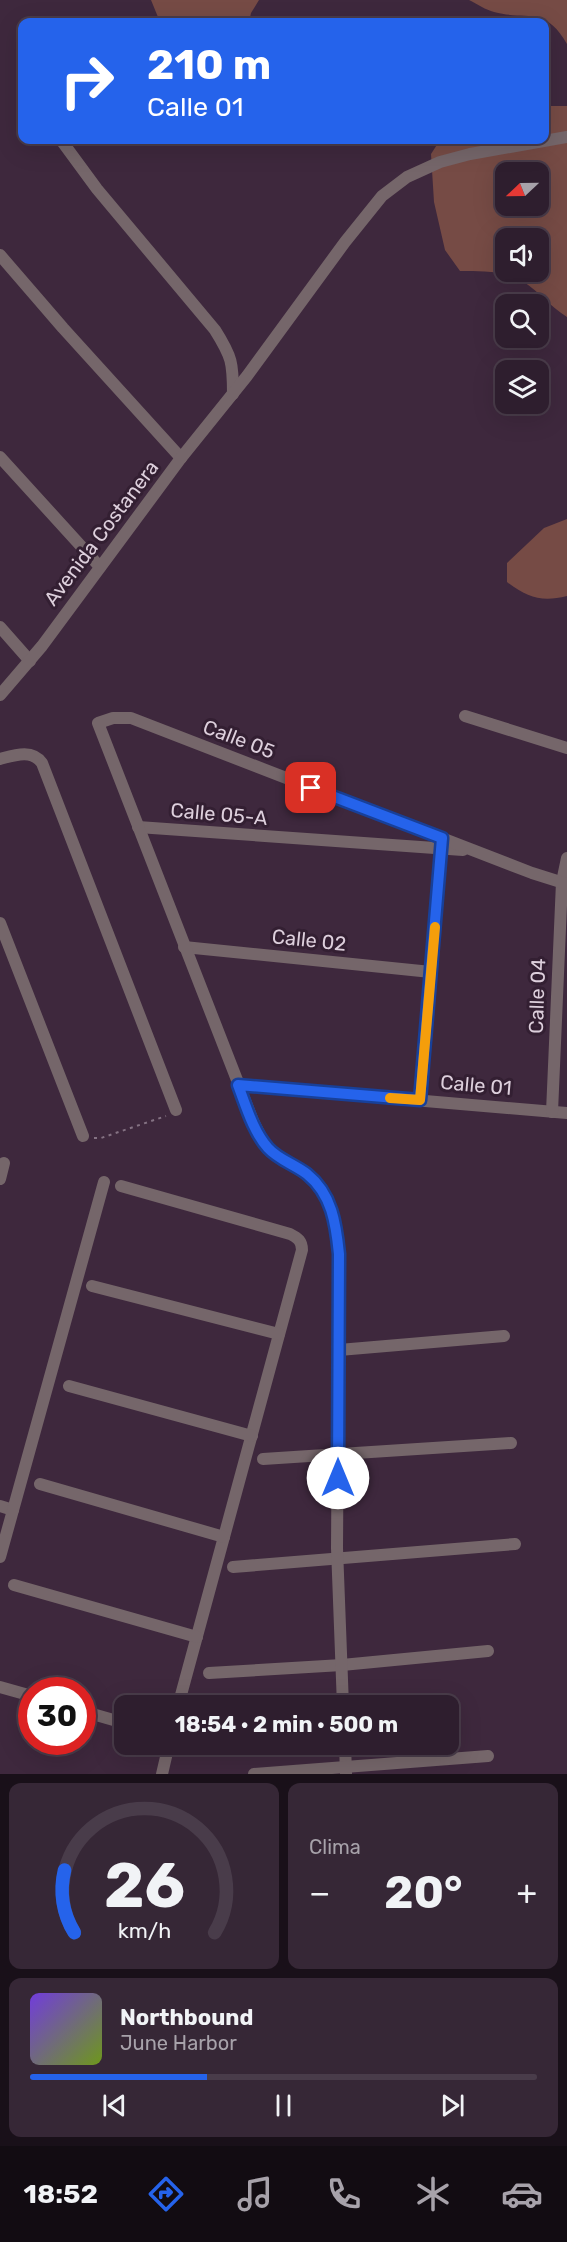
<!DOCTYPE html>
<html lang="es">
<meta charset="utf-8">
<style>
body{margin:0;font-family:Rubik,sans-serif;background:#362736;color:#f1f3f6;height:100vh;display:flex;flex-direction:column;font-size:22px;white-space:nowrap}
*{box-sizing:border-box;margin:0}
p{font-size:20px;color:#a7a2aa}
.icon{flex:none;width:33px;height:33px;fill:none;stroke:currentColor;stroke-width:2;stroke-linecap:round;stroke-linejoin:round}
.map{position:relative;height:1774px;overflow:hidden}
.panel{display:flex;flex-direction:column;gap:9px;padding:9px;background:#191019;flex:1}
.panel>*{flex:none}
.banner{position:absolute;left:18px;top:18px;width:531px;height:126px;border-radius:12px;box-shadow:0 6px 24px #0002,0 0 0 2px #493c4a;background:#2563eb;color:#fff;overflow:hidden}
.needle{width:39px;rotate:248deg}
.controls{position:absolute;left:495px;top:162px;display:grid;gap:12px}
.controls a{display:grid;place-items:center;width:54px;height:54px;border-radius:12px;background:#2e1e2e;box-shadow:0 6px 24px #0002,0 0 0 2px #493c4a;font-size:30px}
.speed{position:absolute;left:18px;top:1677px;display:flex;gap:12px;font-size:30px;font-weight:700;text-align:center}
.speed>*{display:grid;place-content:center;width:78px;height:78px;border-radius:50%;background:#2e1e2e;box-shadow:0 6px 24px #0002,0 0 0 2px #493c4a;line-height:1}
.speed .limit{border:9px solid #d22;background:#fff;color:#111}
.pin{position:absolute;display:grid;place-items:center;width:51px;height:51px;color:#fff;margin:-26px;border-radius:12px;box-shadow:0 3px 9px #0006}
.me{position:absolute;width:66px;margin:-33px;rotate:0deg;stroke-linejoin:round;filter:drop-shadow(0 0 4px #0008)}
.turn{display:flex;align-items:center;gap:21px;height:126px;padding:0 30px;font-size:27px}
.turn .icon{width:78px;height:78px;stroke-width:2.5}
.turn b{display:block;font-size:42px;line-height:51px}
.big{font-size:45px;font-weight:700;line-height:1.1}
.panel .tile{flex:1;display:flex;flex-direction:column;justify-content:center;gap:9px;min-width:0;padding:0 21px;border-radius:12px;background:#362736}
.panel .dial{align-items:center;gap:0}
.dial svg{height:156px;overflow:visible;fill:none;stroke:#493c4a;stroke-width:7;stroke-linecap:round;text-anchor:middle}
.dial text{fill:#f1f3f6;stroke:none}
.song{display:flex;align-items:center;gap:18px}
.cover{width:72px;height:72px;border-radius:9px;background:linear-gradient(135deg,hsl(260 70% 55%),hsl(80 70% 35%))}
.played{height:6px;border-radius:3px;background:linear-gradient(90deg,#2563eb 35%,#493c4a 35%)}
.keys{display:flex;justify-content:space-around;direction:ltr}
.heat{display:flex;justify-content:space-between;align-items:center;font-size:33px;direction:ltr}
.panel .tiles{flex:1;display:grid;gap:9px;grid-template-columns:1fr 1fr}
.tile:last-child{grid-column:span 2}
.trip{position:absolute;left:114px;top:1695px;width:345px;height:60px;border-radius:12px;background:#2e1e2e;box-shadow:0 6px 24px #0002,0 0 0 2px #493c4a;font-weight:700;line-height:60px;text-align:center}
.menu{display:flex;height:96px;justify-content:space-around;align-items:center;background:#120c12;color:#a7a2aa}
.menu .icon{width:42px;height:42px}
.menu .current{color:#2563eb}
.menu b{font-size:27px;color:#f1f3f6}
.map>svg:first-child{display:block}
.forest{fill:#764b45;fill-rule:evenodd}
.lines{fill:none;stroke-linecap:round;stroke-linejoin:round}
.path{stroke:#847283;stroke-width:2;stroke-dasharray:3 4.5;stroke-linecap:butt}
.street{stroke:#75666a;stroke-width:12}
.route-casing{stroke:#184099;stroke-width:15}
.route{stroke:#2563eb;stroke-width:10}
.slow{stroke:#f59e0b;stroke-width:10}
.labels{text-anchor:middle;stroke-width:6;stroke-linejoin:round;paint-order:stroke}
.street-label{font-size:20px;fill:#ddcfdc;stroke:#331f32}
</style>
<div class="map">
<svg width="567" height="1774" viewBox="0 0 567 1774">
<rect width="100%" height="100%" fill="#3e283d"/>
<!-- forest -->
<g class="forest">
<polygon points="151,0 259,0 251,13 249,22 160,22"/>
<path d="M469,0H567V44C545,5 527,21 494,12C486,10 477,4 469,0Z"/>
<path d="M545,106H567V317C551,307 539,292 524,282C505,269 480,272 460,271L445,250L434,202L431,154L440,140H544ZM506,172H538V206H506ZM506,238H538V272H506Z"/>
<path d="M567,519V596C542,602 528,598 507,582V563L544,528Z"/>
</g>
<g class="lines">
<!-- path -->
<polyline class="path" points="94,1138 101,1138 166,1116"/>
<!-- street -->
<g class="street">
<path d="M61,140L97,189L215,330C232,357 233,363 233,394"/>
<polyline points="0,255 63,328 181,458"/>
<polyline points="0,457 100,567"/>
<polyline points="0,627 30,661"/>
<polyline points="0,695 42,646 181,458 247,376 345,242 382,196 407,177 440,162 470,154 567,137"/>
<polyline points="465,716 567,748"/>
<path d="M0,759C15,755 32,749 42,763L176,1110"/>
<polyline points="138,827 463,850"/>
<polyline points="0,923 83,1136"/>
<polyline points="184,947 431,972"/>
<polyline points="238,1085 567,1113"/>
<polyline points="420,1100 442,841"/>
<polyline points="552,1112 562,882 567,858"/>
<polyline points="0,1179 4,1163"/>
<path d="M121,1186L290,1234C298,1238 302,1241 302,1250L178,1706"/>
<polyline points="92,1286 279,1334"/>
<polyline points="339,1350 504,1336"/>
<polyline points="69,1386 252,1436"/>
<polyline points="263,1459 511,1443"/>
<polyline points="40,1484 224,1537"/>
<polyline points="0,1506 13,1510"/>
<polyline points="0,1557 104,1182"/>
<polyline points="233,1567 515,1544"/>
<polyline points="14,1585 197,1637"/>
<polyline points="209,1673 342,1665 488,1651"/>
<polyline points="0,1687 32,1696"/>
<path d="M343,1706L337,1548L339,1254C337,1233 335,1210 323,1192C312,1174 292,1167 276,1155C265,1147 259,1133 253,1121L98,723L113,718H131L532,873L567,884"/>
<polyline points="82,1711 124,1723"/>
<polyline points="345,1744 346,1774"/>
<polyline points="162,1774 169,1744"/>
<polyline points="254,1774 488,1756"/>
</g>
</g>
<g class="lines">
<defs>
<path id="route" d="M311,788L442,838L420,1100L238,1085C246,1106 253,1131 268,1148C279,1160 294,1164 307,1174C332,1194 336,1224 339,1254L338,1478"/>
</defs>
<!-- route casing -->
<use href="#route" class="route-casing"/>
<!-- route -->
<use href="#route" class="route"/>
<!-- slow -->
<polyline class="slow" points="390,1098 420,1100 435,927"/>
</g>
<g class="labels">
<!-- street labels -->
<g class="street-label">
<text transform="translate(101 533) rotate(-53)" y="7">Avenida Costanera</text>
<text transform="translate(239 739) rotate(21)" y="7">Calle 05</text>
<text transform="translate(219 814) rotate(5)" y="7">Calle 05-A</text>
<text transform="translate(309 940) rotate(6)" y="7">Calle 02</text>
<text transform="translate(537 996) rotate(-88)" y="7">Calle 04</text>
<text transform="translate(476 1085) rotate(5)" y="7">Calle 01</text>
</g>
</g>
</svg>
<div class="controls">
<a><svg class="needle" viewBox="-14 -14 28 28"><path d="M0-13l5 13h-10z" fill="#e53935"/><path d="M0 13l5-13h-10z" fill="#a7a2aa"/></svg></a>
<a><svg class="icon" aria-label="sound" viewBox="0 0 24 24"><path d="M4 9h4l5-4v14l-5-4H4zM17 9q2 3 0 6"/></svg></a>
<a><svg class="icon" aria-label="search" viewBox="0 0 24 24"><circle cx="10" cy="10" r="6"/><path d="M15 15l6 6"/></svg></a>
<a><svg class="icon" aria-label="layers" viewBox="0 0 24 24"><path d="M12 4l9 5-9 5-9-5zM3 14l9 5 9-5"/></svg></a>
</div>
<div class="speed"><div class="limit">30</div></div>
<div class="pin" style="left:311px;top:788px;background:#d93025"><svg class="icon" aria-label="arrive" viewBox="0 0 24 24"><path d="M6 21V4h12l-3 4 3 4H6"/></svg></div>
<svg class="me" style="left:338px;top:1478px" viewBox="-20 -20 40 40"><circle r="19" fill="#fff"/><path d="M0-13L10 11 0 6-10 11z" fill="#2563eb"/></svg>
<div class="trip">18:54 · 2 min · 500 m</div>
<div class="banner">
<div class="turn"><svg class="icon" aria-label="right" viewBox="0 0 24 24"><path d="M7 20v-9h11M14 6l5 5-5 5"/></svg><div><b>210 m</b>Calle 01</div></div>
</div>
</div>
<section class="panel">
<div class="tiles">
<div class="tile dial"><svg viewBox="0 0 100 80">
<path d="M14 69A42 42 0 1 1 86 69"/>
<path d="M14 69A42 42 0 0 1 9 37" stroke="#2563eb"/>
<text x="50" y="56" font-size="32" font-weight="700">26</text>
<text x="50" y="72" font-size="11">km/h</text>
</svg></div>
<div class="tile"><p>Clima</p>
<div class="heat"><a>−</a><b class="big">20°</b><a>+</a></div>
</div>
<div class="tile">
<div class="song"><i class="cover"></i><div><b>Northbound</b><p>June Harbor</p></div></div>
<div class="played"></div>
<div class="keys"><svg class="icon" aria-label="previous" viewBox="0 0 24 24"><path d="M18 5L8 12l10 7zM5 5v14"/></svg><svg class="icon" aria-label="pause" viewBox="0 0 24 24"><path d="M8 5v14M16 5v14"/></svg><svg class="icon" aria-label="next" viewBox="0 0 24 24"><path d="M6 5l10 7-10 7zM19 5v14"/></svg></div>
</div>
</div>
</section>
<nav class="menu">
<b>18:52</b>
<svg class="icon current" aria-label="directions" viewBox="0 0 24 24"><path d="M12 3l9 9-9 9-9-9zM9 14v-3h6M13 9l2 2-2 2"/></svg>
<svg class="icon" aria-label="music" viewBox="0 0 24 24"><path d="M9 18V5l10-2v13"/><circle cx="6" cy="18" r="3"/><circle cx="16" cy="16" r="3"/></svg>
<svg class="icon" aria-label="phone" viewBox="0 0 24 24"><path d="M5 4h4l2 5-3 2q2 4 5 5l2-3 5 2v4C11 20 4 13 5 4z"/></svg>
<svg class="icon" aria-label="climate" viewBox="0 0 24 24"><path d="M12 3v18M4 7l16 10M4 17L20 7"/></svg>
<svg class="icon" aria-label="car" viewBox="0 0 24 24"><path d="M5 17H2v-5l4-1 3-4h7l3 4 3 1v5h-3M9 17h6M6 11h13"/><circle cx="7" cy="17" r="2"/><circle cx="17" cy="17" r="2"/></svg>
</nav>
